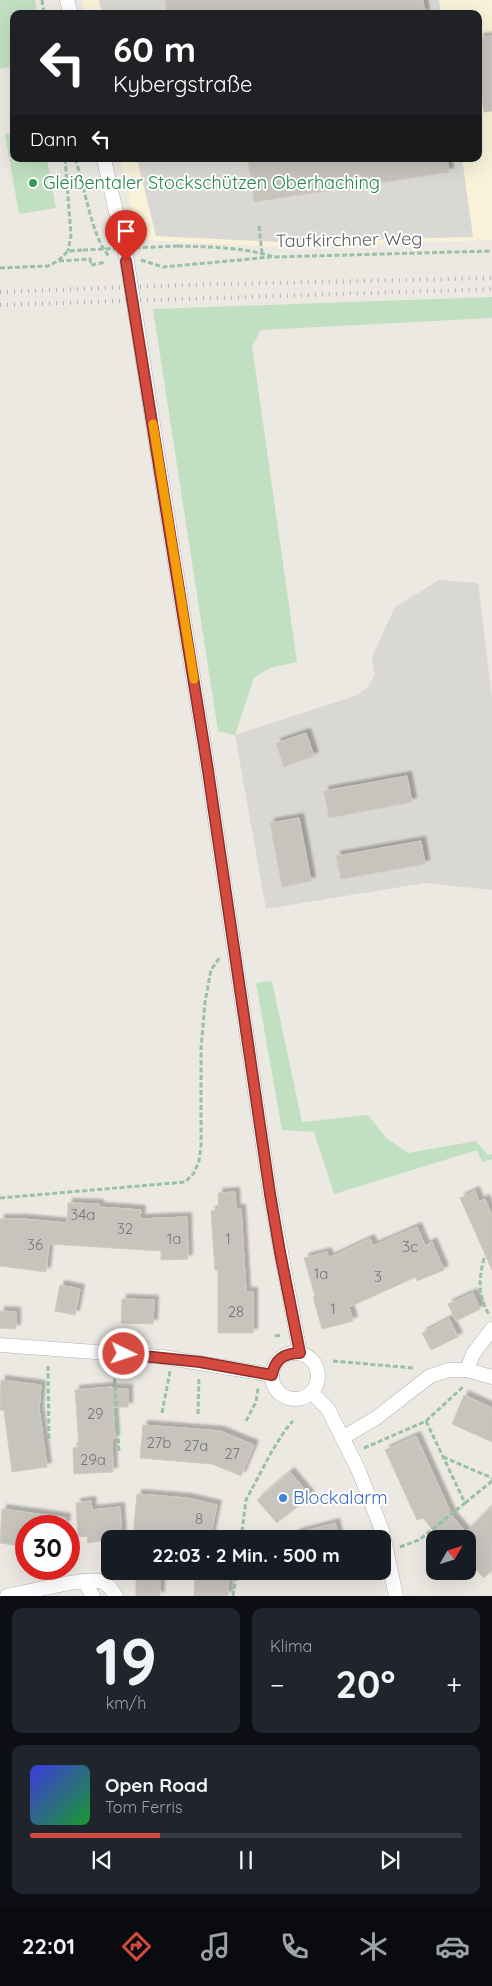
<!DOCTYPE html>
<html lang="de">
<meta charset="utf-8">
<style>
body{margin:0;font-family:Quicksand,sans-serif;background:#20242c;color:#f1f3f6;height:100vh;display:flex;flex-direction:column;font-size:19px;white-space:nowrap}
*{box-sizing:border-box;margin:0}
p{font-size:16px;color:#9ea1a6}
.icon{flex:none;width:28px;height:28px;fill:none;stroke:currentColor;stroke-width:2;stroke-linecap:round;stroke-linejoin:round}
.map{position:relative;height:1596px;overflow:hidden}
.details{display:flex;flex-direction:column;gap:12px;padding:12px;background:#0d0f14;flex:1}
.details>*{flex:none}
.top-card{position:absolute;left:10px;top:10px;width:472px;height:152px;border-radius:10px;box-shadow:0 5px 20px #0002;background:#202124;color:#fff;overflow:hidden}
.needle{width:32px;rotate:51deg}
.tools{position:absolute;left:426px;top:1530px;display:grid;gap:10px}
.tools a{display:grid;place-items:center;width:50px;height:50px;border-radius:10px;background:#171b24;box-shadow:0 5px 20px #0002;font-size:25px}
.speed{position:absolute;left:15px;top:1515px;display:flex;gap:10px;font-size:25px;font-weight:700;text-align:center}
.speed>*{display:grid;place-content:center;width:65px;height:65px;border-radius:50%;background:#171b24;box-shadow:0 5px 20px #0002;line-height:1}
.speed .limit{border:8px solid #d22;background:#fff;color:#111}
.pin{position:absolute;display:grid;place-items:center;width:42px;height:42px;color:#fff;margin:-51px -21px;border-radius:50% 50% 50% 0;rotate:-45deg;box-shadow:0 0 5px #0007}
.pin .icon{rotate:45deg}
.me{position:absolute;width:55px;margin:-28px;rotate:94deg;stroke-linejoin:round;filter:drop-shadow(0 0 4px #0008)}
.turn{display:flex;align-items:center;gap:18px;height:105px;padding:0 20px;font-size:22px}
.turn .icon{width:65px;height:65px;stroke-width:2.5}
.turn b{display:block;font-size:35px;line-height:42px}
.then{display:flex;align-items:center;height:48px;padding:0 20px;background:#0003;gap:10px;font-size:19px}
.big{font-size:38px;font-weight:700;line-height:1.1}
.details .widget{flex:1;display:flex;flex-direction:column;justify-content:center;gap:8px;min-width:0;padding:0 18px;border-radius:10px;background:#20242c}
.details .dial{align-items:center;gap:0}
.dial b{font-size:65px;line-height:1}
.song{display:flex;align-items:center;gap:15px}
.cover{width:60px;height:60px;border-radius:8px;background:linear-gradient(135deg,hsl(240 70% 55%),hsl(130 70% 35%))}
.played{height:5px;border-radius:2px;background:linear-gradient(90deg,#d44a3f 30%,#363941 30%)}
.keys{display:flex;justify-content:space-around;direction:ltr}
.heat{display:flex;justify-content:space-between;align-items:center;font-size:28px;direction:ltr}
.details .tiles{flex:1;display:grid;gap:12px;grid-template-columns:1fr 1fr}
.widget:last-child{grid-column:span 2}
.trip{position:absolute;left:101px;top:1530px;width:290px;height:50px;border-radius:10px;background:#171b24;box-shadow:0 5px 20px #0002;font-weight:700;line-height:50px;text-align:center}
.menu{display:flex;height:80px;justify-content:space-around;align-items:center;background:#090b0e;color:#9ea1a6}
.menu .icon{width:35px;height:35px}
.menu .selected{color:#d44a3f}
.menu b{font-size:22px;color:#f1f3f6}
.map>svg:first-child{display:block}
.commercial{fill:#f9f2d9}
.industrial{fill:#dad8d4}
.green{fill:#c1e0c1}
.building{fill:#c7c4be;stroke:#cfcbc1;filter:url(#shadow)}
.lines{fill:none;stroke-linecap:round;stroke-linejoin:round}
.minor-casing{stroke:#afb2b6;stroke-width:15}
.path{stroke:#9ac0a6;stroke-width:3;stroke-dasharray:5 2.5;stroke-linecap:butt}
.minor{stroke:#fff;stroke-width:14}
.rail{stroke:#b0b1b1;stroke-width:4;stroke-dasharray:1 6;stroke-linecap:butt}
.path-bridge{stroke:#9ac0a6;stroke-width:3;stroke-dasharray:5 2.5;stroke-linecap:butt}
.route-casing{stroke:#8a3029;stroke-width:12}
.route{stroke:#d44a3f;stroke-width:9}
.slow{stroke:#f59e0b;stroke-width:9}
.leisure-dot{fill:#2e9e5b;stroke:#fff;stroke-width:2}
.shop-dot{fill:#3f7fe0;stroke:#fff;stroke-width:2}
.labels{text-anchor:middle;stroke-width:4;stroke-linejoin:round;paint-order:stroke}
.number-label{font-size:15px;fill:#757778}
.leisure-label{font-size:18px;fill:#27864d;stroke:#fff;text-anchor:start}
.street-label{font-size:18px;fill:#5a5d61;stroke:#fff}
.shop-label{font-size:18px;fill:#366cbe;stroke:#fff;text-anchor:start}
</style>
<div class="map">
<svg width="492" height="1596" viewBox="0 0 492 1596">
<defs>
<filter id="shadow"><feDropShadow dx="4.5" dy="-4.5" stdDeviation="1" flood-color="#0004"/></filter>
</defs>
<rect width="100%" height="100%" fill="#ebe9e2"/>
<!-- commercial -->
<g class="commercial">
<polygon points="82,0 99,0 102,14 85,14"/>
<polygon points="439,0 492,0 492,240 280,247 140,240 120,159 137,159 156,236 473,237 462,159 479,159 479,14 441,14"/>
</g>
<!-- industrial -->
<g class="industrial">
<polygon points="99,0 439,0 441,14 102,14"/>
<polygon points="137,159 462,159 473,237 279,242 156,236"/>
<polygon points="439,580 478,583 492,697 492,890 425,883 266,909 235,735 355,696 367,688 375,675 372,657 395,607"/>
</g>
<!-- green -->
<g class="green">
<polygon points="0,0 35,0 37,14 14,14 14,66 0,69"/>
<polygon points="14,133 14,159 47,159 56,208 19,214 5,134"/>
<polygon points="492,297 492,318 261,330 252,346 297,662 270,668 254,678 235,735 218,731 153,309"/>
<polygon points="272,981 302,1122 368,1115 386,1138 408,1153 476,1141 488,1155 492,1154 492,1159 482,1162 477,1150 334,1194 314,1132 282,1130 256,983"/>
</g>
<!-- building -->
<g class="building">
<polygon points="165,0 423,0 425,14 167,14"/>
<polygon points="492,36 492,111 484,112 479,79 479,38"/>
<polygon points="248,159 447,159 449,172 254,202"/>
<polygon points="306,733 314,756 284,767 276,743"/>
<polygon points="407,776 412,802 329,818 324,791"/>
<polygon points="299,818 311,881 282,887 270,823"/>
<polygon points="421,841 425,864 341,879 336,856"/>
<polygon points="475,1191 479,1202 485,1199 492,1216 492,1270 460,1198"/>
<polygon points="235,1192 236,1209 241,1209 246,1292 253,1292 253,1333 218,1333 218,1270 215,1270 211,1211 219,1210 218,1193"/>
<polygon points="68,1203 99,1204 99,1207 141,1210 140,1219 187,1217 188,1259 161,1260 161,1251 49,1244 46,1272 0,1266 0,1219 23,1219 67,1223"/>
<polygon points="417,1227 425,1246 432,1242 444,1270 417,1281 416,1277 349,1307 353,1321 322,1329 313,1297 315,1296 304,1258 327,1252 329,1258 370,1239 373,1246"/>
<polygon points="60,1285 80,1289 75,1315 55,1311"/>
<polygon points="473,1293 480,1309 456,1321 448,1304"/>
<polygon points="122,1299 154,1300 153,1324 121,1323"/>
<polygon points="0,1311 16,1312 16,1329 0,1328"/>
<polygon points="449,1319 458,1337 431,1350 422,1333"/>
<polygon points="1,1380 41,1385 39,1409 47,1467 12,1472 4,1410 0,1410"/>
<polygon points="112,1387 112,1389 128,1389 128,1407 113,1407 115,1438 112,1439 113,1472 74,1474 73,1448 79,1447 75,1390"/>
<polygon points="464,1395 492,1408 492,1442 452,1424"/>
<polygon points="143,1425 220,1431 254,1445 241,1476 212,1464 140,1458"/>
<polygon points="416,1436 452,1516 468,1535 468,1530 492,1506 492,1570 484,1578 468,1561 468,1539 440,1539 423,1518 417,1520 385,1450"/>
<polygon points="290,1472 310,1496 277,1523 257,1500"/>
<polygon points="137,1494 187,1498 217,1505 210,1539 155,1539 158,1534 133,1537"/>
<polygon points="91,1501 92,1510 120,1507 122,1538 88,1543 87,1536 78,1537 76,1503"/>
<polygon points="2,1509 66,1518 65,1526 26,1526 26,1547 0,1543"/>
<polygon points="335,1523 339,1539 295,1539 294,1534"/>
<polygon points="195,1571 229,1571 228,1596 194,1596"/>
<rect x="136" y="1579" width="24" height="17"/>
</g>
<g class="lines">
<defs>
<g id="minor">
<polyline points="67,0 71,14"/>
<polyline points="104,159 127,261 207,764 270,1194 300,1353"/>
<polyline points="0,1345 163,1357 272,1375"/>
<circle cx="295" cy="1376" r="23"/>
<polyline points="467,1370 473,1354 492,1329"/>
<polyline points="312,1393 328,1409 358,1469 382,1530 396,1596"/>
<polyline points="344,1437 376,1418 430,1376 449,1370 467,1370 492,1377"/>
<polyline points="84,1581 93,1596"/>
<path d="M7,1596C28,1592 82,1578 99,1581C107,1582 112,1590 116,1596"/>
</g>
</defs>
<!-- minor casing -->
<use href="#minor" class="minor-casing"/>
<!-- path -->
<g class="path">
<polyline points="42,0 44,14"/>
<polyline points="65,159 71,235 68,251"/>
<path d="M75,159C85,185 91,237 109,256"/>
<polyline points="259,226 262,253"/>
<path d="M178,246C210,247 243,247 274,257L492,251"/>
<polyline points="141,260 163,267 271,257"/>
<polyline points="59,261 90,259 91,265 106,262"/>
<polyline points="0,268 48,266 58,261 68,251 83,250"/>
<polyline points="0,1198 185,1182 194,1173 199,1161 201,1145 201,1049 205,1002 211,970 220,957"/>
<path d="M484,1258C479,1279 477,1296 489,1314"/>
<polyline points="275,1336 282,1335"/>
<polyline points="333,1361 414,1368"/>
<polyline points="48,1366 49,1440"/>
<polyline points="114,1371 119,1451"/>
<polyline points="162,1413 170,1371"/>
<polyline points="198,1414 199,1377"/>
<polyline points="246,1421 256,1402 258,1388"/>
<polyline points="364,1448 426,1421 464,1386"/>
<polyline points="443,1457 492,1478"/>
<polyline points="465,1503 492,1481"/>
<polyline points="241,1539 246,1500 272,1451 286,1429 293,1421"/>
<polyline points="400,1547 419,1540 465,1503 426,1421"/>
<polyline points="233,1596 237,1571"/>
</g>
<!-- minor -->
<use href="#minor" class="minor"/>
<!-- rail -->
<g class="rail">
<polyline points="0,292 186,285 492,278"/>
<polyline points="0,305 492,289"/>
</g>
<!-- path-bridge -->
<polyline class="path-bridge" points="83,250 178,246"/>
</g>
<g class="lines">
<defs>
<path id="route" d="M124,1354L200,1362L272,1375C275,1359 284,1353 300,1353L280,1252L270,1194L207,764L126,261"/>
</defs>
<!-- route casing -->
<use href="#route" class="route-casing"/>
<!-- route -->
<use href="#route" class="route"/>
<!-- slow -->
<polyline class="slow" points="153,424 194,679"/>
</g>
<!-- markers -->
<circle class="leisure-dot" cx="33" cy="183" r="5"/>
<circle class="shop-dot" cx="283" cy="1498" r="5"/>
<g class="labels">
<!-- number labels -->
<g class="number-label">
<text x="83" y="1220">34a</text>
<text x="125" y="1234">32</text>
<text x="174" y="1244">1a</text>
<text x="228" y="1244">1</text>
<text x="35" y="1250">36</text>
<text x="410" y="1252">3c</text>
<text x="321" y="1279">1a</text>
<text x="378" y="1282">3</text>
<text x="333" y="1314">1</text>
<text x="236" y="1317">28</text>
<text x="95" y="1419">29</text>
<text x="159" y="1448">27b</text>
<text x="196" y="1451">27a</text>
<text x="232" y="1459">27</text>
<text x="93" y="1465">29a</text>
<text x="199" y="1524">8</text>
</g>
<!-- leisure labels -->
<g class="leisure-label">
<text x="43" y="189">Gleißentaler Stockschützen Oberhaching</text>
</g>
<!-- street labels -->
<g class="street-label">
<text transform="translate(349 240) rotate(-1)" y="6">Taufkirchner Weg</text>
</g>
<!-- shop labels -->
<g class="shop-label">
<text x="293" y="1504">Blockalarm</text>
</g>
</g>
</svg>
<div class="tools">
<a><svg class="needle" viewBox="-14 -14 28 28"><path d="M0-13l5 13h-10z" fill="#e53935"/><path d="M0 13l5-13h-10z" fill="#9ea1a6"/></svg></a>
</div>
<div class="speed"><div class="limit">30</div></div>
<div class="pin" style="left:126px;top:261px;background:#d93025"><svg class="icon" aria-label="arrive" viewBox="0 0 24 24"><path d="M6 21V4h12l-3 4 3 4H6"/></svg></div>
<svg class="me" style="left:124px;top:1354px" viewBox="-20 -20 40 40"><circle r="17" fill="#d44a3f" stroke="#fff" stroke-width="3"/><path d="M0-11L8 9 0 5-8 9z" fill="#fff"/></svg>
<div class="trip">22:03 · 2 Min. · 500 m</div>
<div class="top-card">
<div class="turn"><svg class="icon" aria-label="left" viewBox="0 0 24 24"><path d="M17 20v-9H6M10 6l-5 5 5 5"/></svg><div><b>60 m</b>Kybergstraße</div></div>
<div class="then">Dann<svg class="icon" aria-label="left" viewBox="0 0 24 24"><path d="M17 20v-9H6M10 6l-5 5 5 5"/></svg></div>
</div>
</div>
<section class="details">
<div class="tiles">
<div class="widget dial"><b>19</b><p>km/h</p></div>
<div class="widget"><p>Klima</p>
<div class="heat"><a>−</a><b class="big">20°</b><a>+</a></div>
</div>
<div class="widget">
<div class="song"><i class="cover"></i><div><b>Open Road</b><p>Tom Ferris</p></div></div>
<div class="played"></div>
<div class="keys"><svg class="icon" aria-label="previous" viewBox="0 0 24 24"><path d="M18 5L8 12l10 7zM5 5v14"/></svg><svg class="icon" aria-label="pause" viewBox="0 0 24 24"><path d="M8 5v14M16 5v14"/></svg><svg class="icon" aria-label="next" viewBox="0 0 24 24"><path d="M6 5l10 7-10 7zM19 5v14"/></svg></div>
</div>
</div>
</section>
<nav class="menu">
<b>22:01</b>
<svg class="icon selected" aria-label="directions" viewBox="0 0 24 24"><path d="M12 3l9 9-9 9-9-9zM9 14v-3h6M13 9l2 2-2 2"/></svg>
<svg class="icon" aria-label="music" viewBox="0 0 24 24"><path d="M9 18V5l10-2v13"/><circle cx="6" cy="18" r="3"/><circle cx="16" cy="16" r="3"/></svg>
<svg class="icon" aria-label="phone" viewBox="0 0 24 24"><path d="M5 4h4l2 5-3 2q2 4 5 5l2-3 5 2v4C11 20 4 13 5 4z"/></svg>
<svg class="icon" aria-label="climate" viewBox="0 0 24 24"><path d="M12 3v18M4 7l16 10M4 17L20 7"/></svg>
<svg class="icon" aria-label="car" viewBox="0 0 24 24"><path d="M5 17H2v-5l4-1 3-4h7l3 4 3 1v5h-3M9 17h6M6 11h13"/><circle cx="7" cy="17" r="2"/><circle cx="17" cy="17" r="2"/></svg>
</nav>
